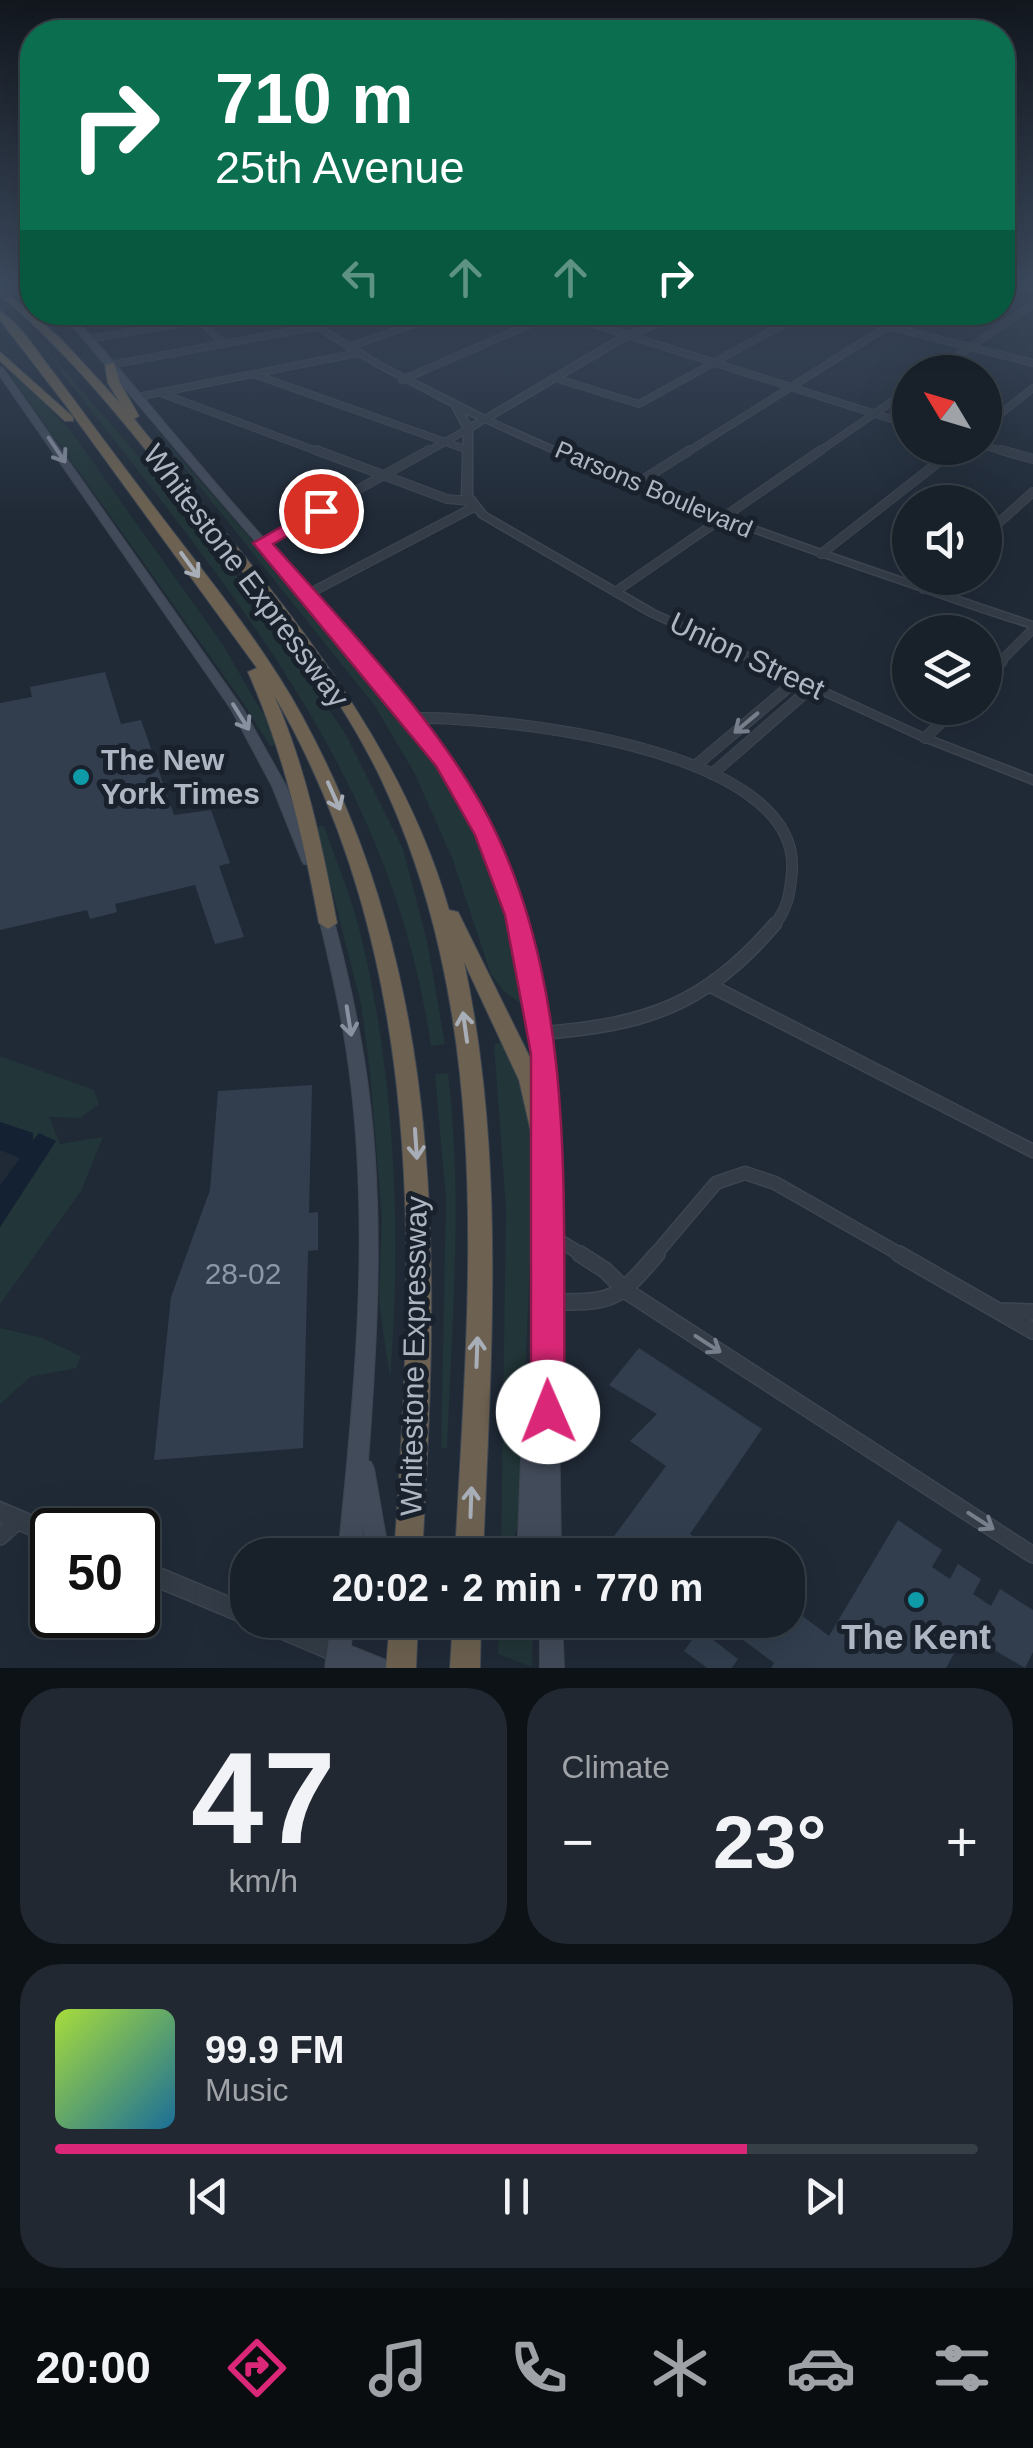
<!DOCTYPE html>
<meta charset="utf-8">
<style>
body{margin:0;font-family:Helvetica,sans-serif;background:#212831;color:#f1f3f6;height:100vh;display:flex;flex-direction:column;font-size:38px;white-space:nowrap}
*{box-sizing:border-box;margin:0}
p{font-size:32px;color:#9fa3a8}
.icon{flex:none;width:55px;height:55px;fill:none;stroke:currentColor;stroke-width:2;stroke-linecap:round;stroke-linejoin:round}
.map{position:relative;height:1668px;overflow:hidden}
.details{display:flex;flex-direction:column;gap:20px;padding:20px;background:#0d1217;flex:1}
.details>*{flex:none}
.hud{position:absolute;left:20px;top:20px;width:995px;height:305px;border-radius:40px;box-shadow:0 10px 40px #0002,0 0 0 2px #363e46;background:#0b6e4f;color:#fff;overflow:hidden}
.needle{width:65px;rotate:308deg}
.fabs{position:absolute;left:892px;top:355px;display:grid;gap:20px}
.fabs a{display:grid;place-items:center;width:110px;height:110px;border-radius:50%;background:#182029;box-shadow:0 10px 40px #0002,0 0 0 2px #363e46;font-size:50px}
.speed{position:absolute;left:30px;top:1508px;display:flex;gap:20px;font-size:50px;font-weight:700;text-align:center}
.speed>*{display:grid;place-content:center;width:130px;height:130px;border-radius:50%;background:#182029;box-shadow:0 10px 40px #0002,0 0 0 2px #363e46;line-height:1}
.speed .limit{border:5px solid #111;border-radius:15px;background:#fff;color:#111}
.pin{position:absolute;display:grid;place-items:center;width:85px;height:85px;color:#fff;margin:-42px;border:5px solid #fff;border-radius:50%;box-shadow:0 2px 10px #0007}
.me{position:absolute;width:110px;margin:-55px;rotate:359deg;stroke-linejoin:round;filter:drop-shadow(0 0 8px #0008)}
.turn{display:flex;align-items:center;gap:35px;height:210px;padding:0 30px;font-size:45px}
.turn .icon{width:130px;height:130px;stroke-width:2.5}
.turn b{display:block;font-size:70px;line-height:85px}
.lanes{display:flex;align-items:center;height:95px;padding:0 30px;background:#0003;justify-content:center;gap:50px;direction:ltr}
.lanes .off{opacity:.35}
.big{font-size:75px;font-weight:700;line-height:1.1}
.details .widget{flex:1;display:flex;flex-direction:column;justify-content:center;gap:15px;min-width:0;padding:0 35px;border-radius:40px;background:#212831}
.details .dial{align-items:center;gap:0}
.dial b{font-size:130px;line-height:1}
.song{display:flex;align-items:center;gap:30px}
.cover{width:120px;height:120px;border-radius:15px;background:linear-gradient(135deg,hsl(80 70% 55%),hsl(200 70% 35%))}
.played{height:10px;border-radius:5px;background:linear-gradient(90deg,#db2777 75%,#363e46 75%)}
.keys{display:flex;justify-content:space-around;direction:ltr}
.heat{display:flex;justify-content:space-between;align-items:center;font-size:55px;direction:ltr}
.details .tiles{flex:1;display:grid;gap:20px;grid-template-columns:1fr 1fr}
.widget:last-child{grid-column:span 2}
.trip{position:absolute;left:230px;top:1538px;width:575px;height:100px;border-radius:40px;background:#182029;box-shadow:0 10px 40px #0002,0 0 0 2px #363e46;font-weight:700;line-height:100px;text-align:center}
.tab-bar{display:flex;height:160px;justify-content:space-around;align-items:center;background:#0a0d10;color:#9fa3a8}
.tab-bar .icon{width:70px;height:70px}
.tab-bar .active{color:#db2777}
.tab-bar b{font-size:45px;color:#f1f3f6}
.map>svg:first-child{display:block}
.green{fill:#223538}
.water{fill:#142133}
.building{fill:#323e4e}
.lines{fill:none;stroke-linecap:round;stroke-linejoin:round}
.minor-far4-casing{stroke:#3d4551;stroke-width:8}
.minor-far3-casing{stroke:#3d4551;stroke-width:10}
.minor-far2-casing{stroke:#3d4551;stroke-width:12}
.minor-far1-casing{stroke:#3d4551;stroke-width:15}
.minor-casing{stroke:#3d4551;stroke-width:18}
.tertiary-casing{stroke:#3d4551;stroke-width:3}
.secondary-casing{stroke:#3d4551;stroke-width:2}
.motorway-casing{stroke:#3e4652;stroke-width:2}
.minor-far4{stroke:#343c47;stroke-width:6}
.minor-far3{stroke:#343c47;stroke-width:8}
.minor-far2{stroke:#343c47;stroke-width:10}
.minor-far1{stroke:#343c47;stroke-width:12}
.minor{stroke:#343c47;stroke-width:15}
.tertiary{fill:#343c47;fill-rule:evenodd}
.secondary{fill:#424b5a;fill-rule:evenodd}
.motorway{fill:#6d6251;fill-rule:evenodd}
.tertiary-bridge-casing{stroke:#3d4551;stroke-width:9;stroke-linecap:butt}
.tertiary-bridge{stroke:#343c47;stroke-width:8}
.oneway{stroke:#88919f}
.oneway2{stroke:#a8aeb8}
.oneway3{stroke:#777f8c}
.route{fill:#db2777;stroke:#8e194d;stroke-width:2.5}
.culture-dot{fill:#0f9aa8;stroke:#19212c;stroke-width:4}
.labels{text-anchor:middle;stroke-width:10;stroke-linejoin:round;paint-order:stroke}
.far-street-label{font-size:25px;fill:#aeb6c4;stroke:#19212c}
.street-label{font-size:30px;fill:#aeb6c4;stroke:#19212c}
.poi-label{font-size:30px;font-weight:bold;fill:#aeb6c4;stroke:#19212c;text-anchor:start}
.near-number-label{font-size:30px;fill:#8d96a4}
.near-poi-label{font-size:35px;font-weight:bold;fill:#aeb6c4;stroke:#19212c}
</style>
<div class="map">
<svg width="1033" height="1668" viewBox="0 0 1033 1668">
<rect width="100%" height="100%" fill="#202a37"/>
<!-- green -->
<g class="green">
<path d="M36,338L176,499L261,607L346,735L403,849L427,941L445,1044L431,1046C389,754 205,564 36,338Z"/>
<polygon points="15,374 71,431 223,645 274,733 275,745 270,746 244,704 10,375"/>
<polygon points="145,418 303,598 444,776 473,830 495,886 510,932 525,1007 504,991 491,974 453,860 415,774 375,706"/>
<path d="M319,826H324C336,860 350,894 359,928C395,1071 402,1231 390,1378L379,1302L382,1219L370,1071L361,1004L317,831Z"/>
<polygon points="503,1042 522,1077 535,1141 519,1522 508,1555 501,1555 506,1209 494,1044"/>
<polygon points="0,1056 94,1090 99,1104 80,1118 49,1117 60,1144 103,1137 81,1191 0,1304 0,1227 56,1141 32,1142 33,1133 0,1122"/>
<path d="M448,1073C463,1197 452,1323 447,1448H441L446,1199L435,1074Z"/>
<polygon points="0,1328 42,1338 81,1356 76,1368 30,1377 0,1404"/>
<polygon points="499,1620 533,1620 532,1667 498,1654"/>
</g>
<!-- water -->
<polygon class="water" points="0,1122 33,1133 33,1140 39,1133 56,1141 0,1227 0,1185 20,1158 0,1150"/>
<!-- building -->
<g class="building">
<polygon points="105,672 121,724 141,720 174,815 211,810 230,863 219,866 244,937 215,944 195,885 115,904 117,912 90,919 87,910 0,930 0,703 32,697 30,687"/>
<polygon points="312,1085 309,1213 318,1212 318,1250 308,1251 303,1448 154,1460 171,1297 210,1190 218,1091"/>
<polygon points="639,1348 762,1429 690,1534 719,1555 624,1555 609,1543 666,1466 630,1441 657,1414 609,1385"/>
<polygon points="898,1520 942,1550 932,1567 950,1579 958,1564 981,1579 973,1594 991,1606 1000,1589 1033,1610 1033,1652 1025,1668 991,1648 993,1645 968,1628 946,1668 771,1668 774,1663 716,1620 788,1620 788,1605 829,1636"/>
<polygon points="703,1632 738,1659 732,1668 707,1668 684,1651 694,1637 698,1640"/>
</g>
<g class="lines">
<defs>
<g id="minor-far4">
<polyline points="1008,284 1033,289"/>
<polyline points="191,312 224,344"/>
<polyline points="555,312 910,425"/>
<polyline points="832,312 1033,363"/>
<polyline points="73,321 103,312"/>
<polyline points="88,339 199,320"/>
<polyline points="348,347 450,312"/>
<polyline points="110,365 314,327"/>
<polyline points="934,372 1033,304"/>
<polyline points="253,374 468,450"/>
<polyline points="555,378 639,404 805,312"/>
<polyline points="402,380 558,312"/>
<polyline points="158,392 322,453"/>
<polyline points="137,397 358,353"/>
<polyline points="985,426 1033,388"/>
<polyline points="985,446 1010,453"/>
<polyline points="425,453 468,429"/>
<polyline points="686,453 910,312"/>
<polyline points="817,453 910,389"/>
<polyline points="951,453 957,448"/>
</g>
<g id="minor-far3">
<polyline points="316,450 447,499 470,501"/>
<polyline points="1001,450 1033,459"/>
<polyline points="636,484 690,450"/>
<polyline points="985,535 1033,492"/>
<polyline points="262,543 429,450"/>
<polyline points="821,554 954,450"/>
<polyline points="924,589 936,578"/>
<polyline points="615,592 821,450"/>
<polyline points="308,594 474,507"/>
<polyline points="999,663 1033,629"/>
</g>
<g id="minor-far2">
<polyline points="985,678 1002,661"/>
<path d="M411,718C498,716 801,747 792,871C790,894 788,908 773,927"/>
<polyline points="925,738 956,708"/>
<polyline points="695,766 797,680"/>
<polyline points="712,774 813,686"/>
</g>
<g id="minor-far1">
<polyline points="713,987 1033,1151"/>
<path d="M542,1033C646,1025 706,1005 775,924"/>
<polyline points="547,1233 584,1256"/>
<polyline points="654,1256 716,1183 745,1173 775,1183 903,1256"/>
</g>
<g id="minor">
<polyline points="580,1254 605,1270 626,1291 1033,1555"/>
<polyline points="899,1254 1033,1331"/>
<path d="M548,1302C612,1302 615,1303 657,1254"/>
<polyline points="1004,1311 1033,1312"/>
<polyline points="0,1537 19,1520"/>
</g>
<g id="tertiary">
<polygon points="30,284 32,284 32,287 16,293 13,291"/>
<path d="M289,312H298L381,363L485,416L623,334L680,312H691L629,338L491,419C667,500 850,561 1033,622V628C982,613 932,594 882,577C747,532 614,482 485,422L472,430V495L486,513L656,611L929,736L1033,776V784L921,740L648,615L480,517L462,495L464,429L452,406L376,366ZM463,412L465,413L479,419L470,424Z"/>
<polygon points="0,1502 59,1527 60,1530 52,1530 52,1544 0,1522"/>
<polygon points="138,1559 248,1605 248,1620 285,1620 346,1646 349,1653 346,1660 339,1663 253,1627 251,1624 248,1625 138,1579"/>
</g>
<g id="secondary">
<polygon points="27,284 32,284 32,286 28,286"/>
<path d="M61,312H70C137,388 200,467 267,542C340,624 421,704 476,801C530,897 549,1004 553,1113L551,1118L545,1120L539,1118L537,1113C533,1004 516,895 461,799C409,706 333,629 263,550C194,472 128,392 61,312Z"/>
<polygon points="0,367 3,368 243,709 286,786 316,861 314,864 304,864 302,861 272,786 231,709 0,376"/>
<path d="M324,905L331,910C345,962 357,1013 365,1066C385,1196 378,1330 368,1461L371,1462L374,1469L389,1555H367L363,1526L360,1555H338C355,1394 371,1229 349,1067C342,1014 330,962 317,910Z"/>
<polygon points="546,1137 552,1139 555,1144 561,1555 539,1555 539,1540 535,1555 513,1555 518,1537 521,1459 532,1403 535,1396 538,1395 537,1144 540,1139"/>
<polygon points="331,1620 353,1620 351,1646 386,1660 390,1668 325,1668"/>
<polygon points="540,1620 562,1620 564,1668 540,1668"/>
</g>
<g id="motorway">
<path d="M0,287L61,339L120,403L108,383L105,365L114,363L120,383L139,416L134,419C163,454 191,491 220,526C315,643 407,763 449,910L458,912L460,916L541,1080L557,1150L554,1156L546,1159L538,1156L535,1150L519,1080L464,962C506,1157 491,1358 483,1555H455C469,1294 496,1025 382,781C339,690 273,610 211,532C145,449 82,364 0,295Z"/>
<path d="M0,311C21,324 38,353 54,373C86,416 117,458 149,500C201,570 260,639 302,716C448,984 439,1260 422,1555H394C415,1260 428,961 274,695C306,767 322,846 337,923L328,929L319,923C303,837 284,753 248,672L257,668L64,403L0,320Z"/>
<polygon points="0,352 73,417 73,421 65,421 0,361"/>
<polygon points="390,1620 418,1620 416,1668 386,1668"/>
<polygon points="453,1620 481,1620 480,1668 450,1668"/>
</g>
</defs>
<!-- minor-far4 casing -->
<use href="#minor-far4" class="minor-far4-casing"/>
<!-- minor-far3 casing -->
<use href="#minor-far3" class="minor-far3-casing"/>
<!-- minor-far2 casing -->
<use href="#minor-far2" class="minor-far2-casing"/>
<!-- minor-far1 casing -->
<use href="#minor-far1" class="minor-far1-casing"/>
<!-- minor casing -->
<use href="#minor" class="minor-casing"/>
<!-- tertiary casing -->
<use href="#tertiary" class="tertiary-casing"/>
<!-- secondary casing -->
<use href="#secondary" class="secondary-casing"/>
<!-- motorway casing -->
<use href="#motorway" class="motorway-casing"/>
<!-- minor-far4 -->
<use href="#minor-far4" class="minor-far4"/>
<!-- minor-far3 -->
<use href="#minor-far3" class="minor-far3"/>
<!-- minor-far2 -->
<use href="#minor-far2" class="minor-far2"/>
<!-- minor-far1 -->
<use href="#minor-far1" class="minor-far1"/>
<!-- minor -->
<use href="#minor" class="minor"/>
<!-- tertiary -->
<use href="#tertiary" class="tertiary"/>
<!-- secondary -->
<use href="#secondary" class="secondary"/>
<!-- motorway -->
<use href="#motorway" class="motorway"/>
<defs>
<polyline id="tertiary-bridge" points="0,296 16,291"/>
</defs>
<!-- tertiary-bridge casing -->
<use href="#tertiary-bridge" class="tertiary-bridge-casing"/>
<!-- tertiary-bridge -->
<use href="#tertiary-bridge" class="tertiary-bridge"/>
</g>
<!-- one-way arrows -->
<defs><path id="oneway-shaft" d="M-6 0H5M1.5-3L5.5 0L1.5 3" fill="none" stroke-width="1.6" stroke-linecap="round" stroke-linejoin="round" transform="scale(2.5)"/></defs>
<g class="oneway">
<use href="#oneway-shaft" transform="translate(57 450) rotate(56)"/>
<use href="#oneway-shaft" transform="translate(241 717) rotate(58)"/>
<use href="#oneway-shaft" transform="translate(349 1021) rotate(81)"/>
</g>
<g class="oneway2">
<use href="#oneway-shaft" transform="translate(190 565) rotate(54)"/>
<use href="#oneway-shaft" transform="translate(334 796) rotate(66)"/>
<use href="#oneway-shaft" transform="translate(465 1027) rotate(-98)"/>
<use href="#oneway-shaft" transform="translate(416 1144) rotate(86)"/>
<use href="#oneway-shaft" transform="translate(477 1352) rotate(-88)"/>
<use href="#oneway-shaft" transform="translate(471 1502) rotate(-88)"/>
</g>
<g class="oneway3">
<use href="#oneway-shaft" transform="translate(746 723) rotate(140)"/>
<use href="#oneway-shaft" transform="translate(708 1344) rotate(33)"/>
<use href="#oneway-shaft" transform="translate(981 1521) rotate(33)"/>
</g>
<!-- sky -->
<linearGradient id="sky" x2="0" y2="1"><stop stop-color="#12171e"/><stop offset="0.55" stop-color="#3c4a5e"/><stop offset="1" stop-color="#3c4a5e" stop-opacity="0"/></linearGradient>
<rect width="1033" height="517" fill="url(#sky)"/>
<!-- route -->
<path class="route" d="M315,508L330,511L273,544C347,627 452,736 498,837C580,1014 561,1222 565,1412L560,1423L548,1427L536,1423L531,1412V1054L505,915L475,835L436,766L253,543Z"/>
<!-- markers -->
<g class="culture-dot">
<circle cx="81" cy="777" r="10"/>
<circle cx="916" cy="1600" r="10"/>
</g>
<g class="labels">
<!-- far-street labels -->
<g class="far-street-label">
<text transform="translate(654 489) rotate(23)" y="9">Parsons Boulevard</text>
</g>
<!-- street labels -->
<g class="street-label">
<text transform="translate(246 576) rotate(53)" y="10">Whitestone Expressway</text>
<text transform="translate(747 656) rotate(25)" y="10">Union Street</text>
<text transform="translate(414 1356) rotate(-89)" y="10">Whitestone Expressway</text>
</g>
<!-- poi labels -->
<g class="poi-label">
<text x="101" y="770">The New<tspan x="101" dy="34">York Times</tspan></text>
</g>
<!-- near-number labels -->
<g class="near-number-label">
<text x="243" y="1284">28-02</text>
</g>
<!-- near-poi labels -->
<g class="near-poi-label">
<text x="916" y="1649">The Kent</text>
</g>
</g>
</svg>
<div class="fabs">
<a><svg class="needle" viewBox="-14 -14 28 28"><path d="M0-13l5 13h-10z" fill="#e53935"/><path d="M0 13l5-13h-10z" fill="#9fa3a8"/></svg></a>
<a><svg class="icon" aria-label="sound" viewBox="0 0 24 24"><path d="M4 9h4l5-4v14l-5-4H4zM17 9q2 3 0 6"/></svg></a>
<a><svg class="icon" aria-label="layers" viewBox="0 0 24 24"><path d="M12 4l9 5-9 5-9-5zM3 14l9 5 9-5"/></svg></a>
</div>
<div class="speed"><div class="limit">50</div></div>
<div class="pin" style="left:321px;top:511px;background:#d93025"><svg class="icon" aria-label="arrive" viewBox="0 0 24 24"><path d="M6 21V4h12l-3 4 3 4H6"/></svg></div>
<svg class="me" style="left:548px;top:1412px" viewBox="-20 -20 40 40"><circle r="19" fill="#fff"/><path d="M0-13L10 11 0 6-10 11z" fill="#db2777"/></svg>
<div class="trip">20:02 · 2 min · 770 m</div>
<div class="hud">
<div class="turn"><svg class="icon" aria-label="right" viewBox="0 0 24 24"><path d="M7 20v-9h11M14 6l5 5-5 5"/></svg><div><b>710 m</b>25th Avenue</div></div>
<div class="lanes"><svg class="icon off" aria-label="left" viewBox="0 0 24 24"><path d="M17 20v-9H6M10 6l-5 5 5 5"/></svg><svg class="icon off" aria-label="ahead" viewBox="0 0 24 24"><path d="M12 20V5M6 11l6-6 6 6"/></svg><svg class="icon off" aria-label="ahead" viewBox="0 0 24 24"><path d="M12 20V5M6 11l6-6 6 6"/></svg><svg class="icon" aria-label="right" viewBox="0 0 24 24"><path d="M7 20v-9h11M14 6l5 5-5 5"/></svg></div>
</div>
</div>
<section class="details">
<div class="tiles">
<div class="widget dial"><b>47</b><p>km/h</p></div>
<div class="widget"><p>Climate</p>
<div class="heat"><a>−</a><b class="big">23°</b><a>+</a></div>
</div>
<div class="widget">
<div class="song"><i class="cover"></i><div><b>99.9 FM</b><p>Music</p></div></div>
<div class="played"></div>
<div class="keys"><svg class="icon" aria-label="previous" viewBox="0 0 24 24"><path d="M18 5L8 12l10 7zM5 5v14"/></svg><svg class="icon" aria-label="pause" viewBox="0 0 24 24"><path d="M8 5v14M16 5v14"/></svg><svg class="icon" aria-label="next" viewBox="0 0 24 24"><path d="M6 5l10 7-10 7zM19 5v14"/></svg></div>
</div>
</div>
</section>
<nav class="tab-bar">
<b>20:00</b>
<svg class="icon active" aria-label="directions" viewBox="0 0 24 24"><path d="M12 3l9 9-9 9-9-9zM9 14v-3h6M13 9l2 2-2 2"/></svg>
<svg class="icon" aria-label="music" viewBox="0 0 24 24"><path d="M9 18V5l10-2v13"/><circle cx="6" cy="18" r="3"/><circle cx="16" cy="16" r="3"/></svg>
<svg class="icon" aria-label="phone" viewBox="0 0 24 24"><path d="M5 4h4l2 5-3 2q2 4 5 5l2-3 5 2v4C11 20 4 13 5 4z"/></svg>
<svg class="icon" aria-label="climate" viewBox="0 0 24 24"><path d="M12 3v18M4 7l16 10M4 17L20 7"/></svg>
<svg class="icon" aria-label="car" viewBox="0 0 24 24"><path d="M5 17H2v-5l4-1 3-4h7l3 4 3 1v5h-3M9 17h6M6 11h13"/><circle cx="7" cy="17" r="2"/><circle cx="17" cy="17" r="2"/></svg>
<svg class="icon" aria-label="filters" viewBox="0 0 24 24"><path d="M4 7h16M4 17h16"/><circle cx="9" cy="7" r="2"/><circle cx="15" cy="17" r="2"/></svg>
</nav>
